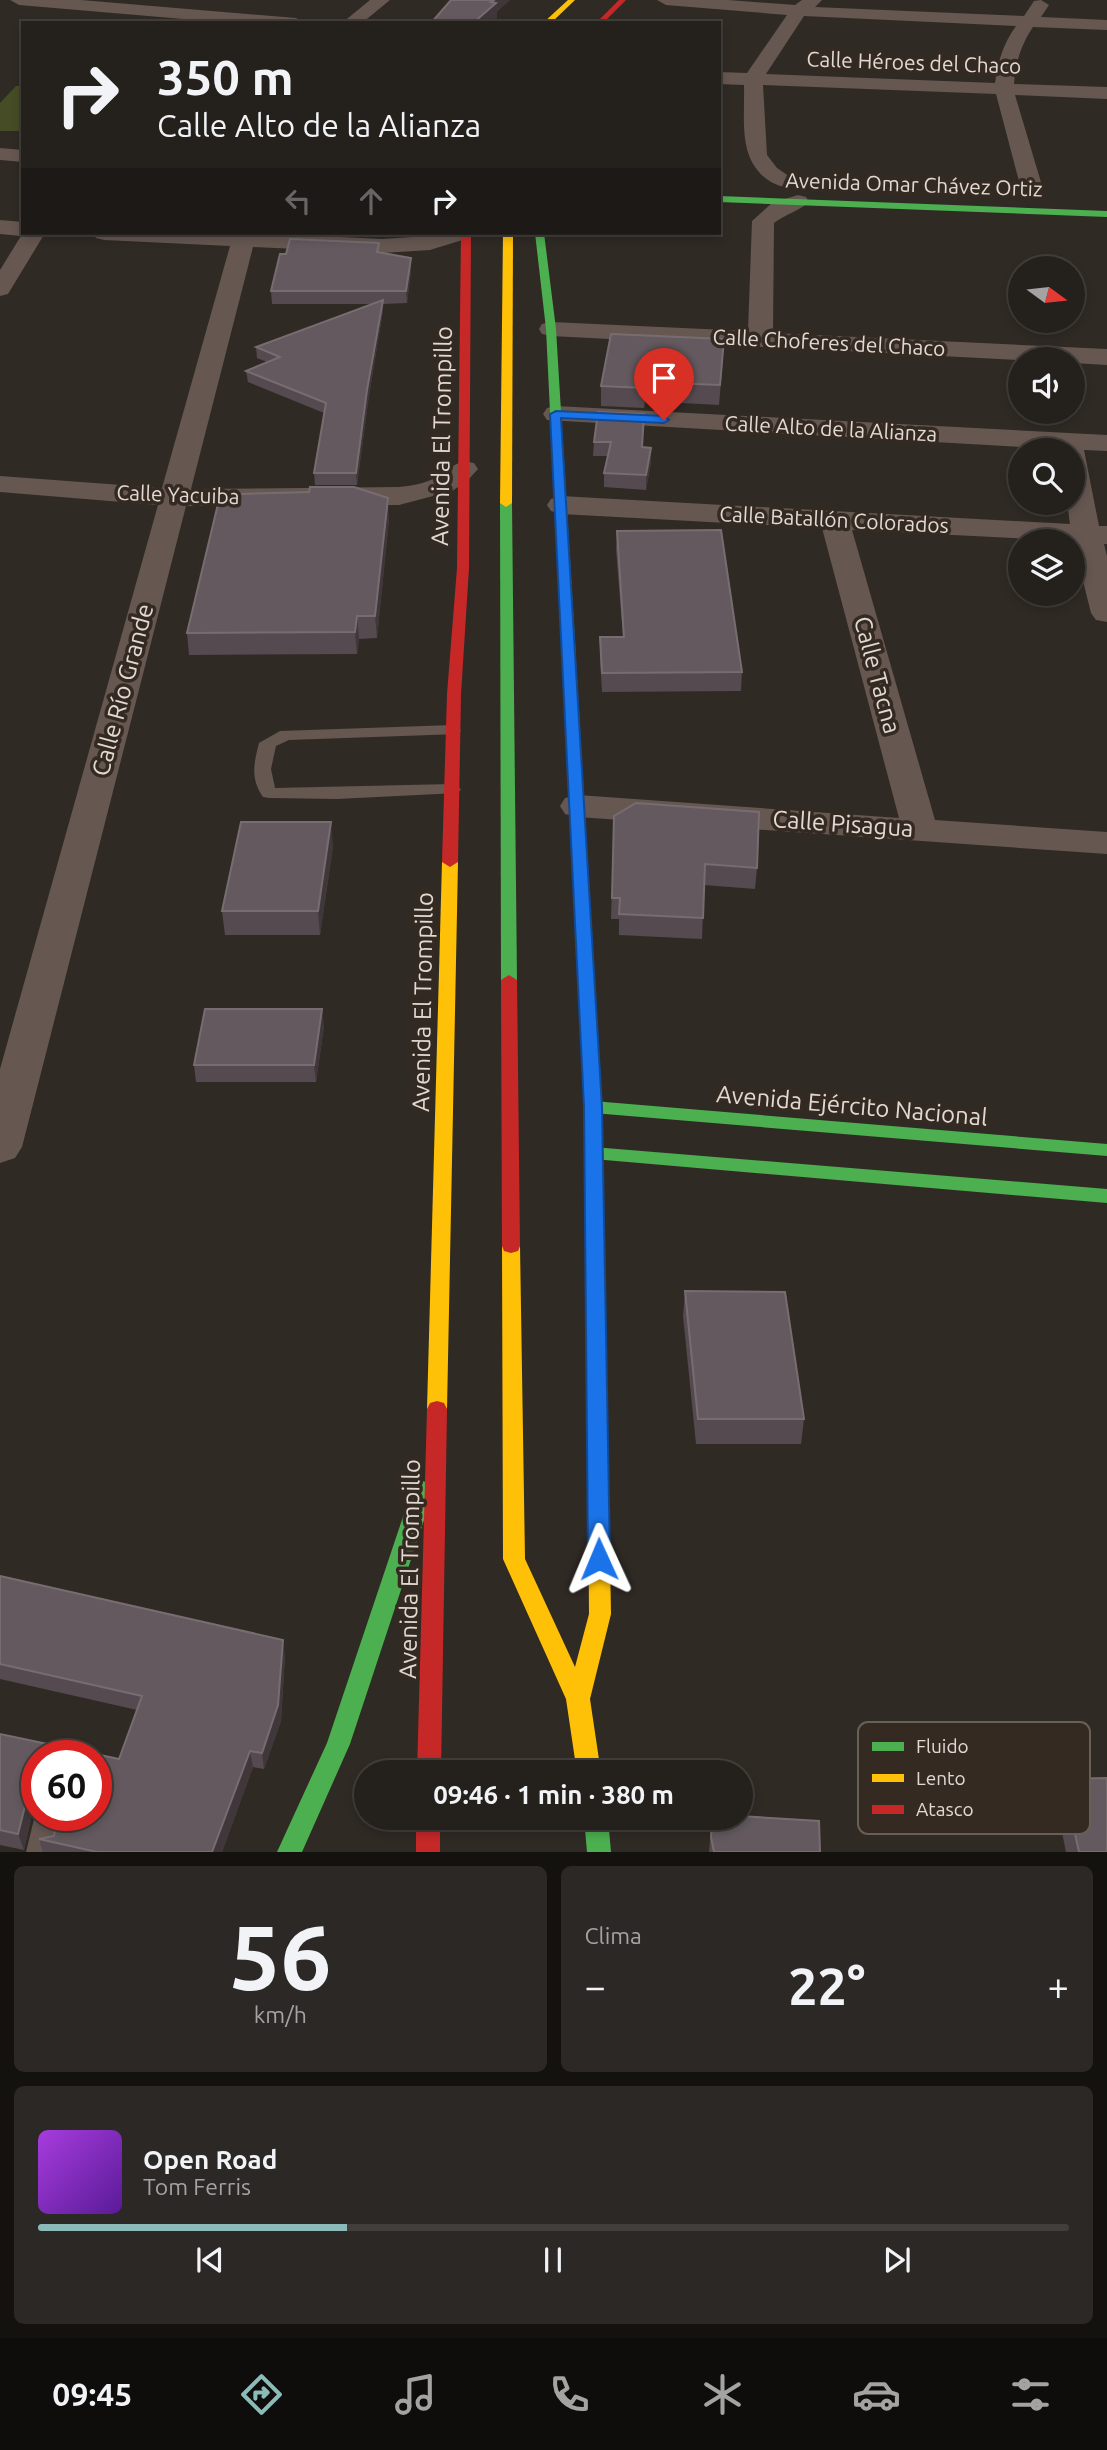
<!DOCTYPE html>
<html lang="es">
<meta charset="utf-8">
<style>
body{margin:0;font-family:Ubuntu,sans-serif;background:#2c2825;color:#f1f3f6;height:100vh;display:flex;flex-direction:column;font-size:26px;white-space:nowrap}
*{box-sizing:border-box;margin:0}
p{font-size:23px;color:#a3a3a3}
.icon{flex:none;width:38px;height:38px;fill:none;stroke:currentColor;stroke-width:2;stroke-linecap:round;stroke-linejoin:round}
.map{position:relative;height:1852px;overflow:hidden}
.side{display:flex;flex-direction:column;gap:14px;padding:14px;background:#14120f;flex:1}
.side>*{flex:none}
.hud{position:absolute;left:21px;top:21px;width:700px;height:214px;border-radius:0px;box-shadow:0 4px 10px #0003,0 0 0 2px #413e3b;background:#24201c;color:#f1f3f6;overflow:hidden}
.needle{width:46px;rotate:105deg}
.buttons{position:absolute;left:1008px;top:256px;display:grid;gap:14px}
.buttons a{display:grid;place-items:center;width:77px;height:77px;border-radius:50%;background:#24201c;box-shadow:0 4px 10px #0003,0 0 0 2px #413e3b;font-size:35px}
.speed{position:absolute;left:21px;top:1740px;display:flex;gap:14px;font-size:35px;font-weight:700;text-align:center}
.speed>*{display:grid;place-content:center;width:91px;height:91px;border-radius:50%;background:#24201c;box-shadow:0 4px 10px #0003,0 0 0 2px #413e3b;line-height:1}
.speed .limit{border:10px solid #d22;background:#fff;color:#111}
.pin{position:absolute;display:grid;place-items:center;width:60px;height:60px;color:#fff;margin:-72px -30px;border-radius:50% 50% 50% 0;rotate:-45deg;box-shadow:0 0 7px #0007}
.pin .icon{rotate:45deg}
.me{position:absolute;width:77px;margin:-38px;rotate:359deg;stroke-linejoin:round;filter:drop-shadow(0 0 5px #0008)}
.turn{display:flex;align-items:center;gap:24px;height:147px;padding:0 21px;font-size:32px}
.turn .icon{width:91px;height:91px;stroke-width:2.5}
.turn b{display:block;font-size:49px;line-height:60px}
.lanes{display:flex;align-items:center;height:66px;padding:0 21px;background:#0003;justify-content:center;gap:35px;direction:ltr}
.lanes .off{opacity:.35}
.big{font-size:52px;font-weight:700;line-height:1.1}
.side .card{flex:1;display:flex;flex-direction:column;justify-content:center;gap:10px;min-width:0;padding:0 24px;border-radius:10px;background:#2c2825}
.side .dial{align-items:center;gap:0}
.dial b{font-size:91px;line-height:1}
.song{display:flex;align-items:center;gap:21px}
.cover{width:84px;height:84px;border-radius:10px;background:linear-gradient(135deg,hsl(280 70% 55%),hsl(270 70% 35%))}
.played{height:7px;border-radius:4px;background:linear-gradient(90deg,#8bbbb9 30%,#413e3b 30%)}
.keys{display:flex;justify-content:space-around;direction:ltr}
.heat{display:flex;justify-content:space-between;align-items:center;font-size:38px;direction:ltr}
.side .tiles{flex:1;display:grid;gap:14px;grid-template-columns:1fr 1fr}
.card:last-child{grid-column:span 2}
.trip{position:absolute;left:354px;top:1760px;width:399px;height:70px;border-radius:35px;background:#24201c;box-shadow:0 4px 10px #0003,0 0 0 2px #413e3b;font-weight:700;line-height:70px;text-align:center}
.dock{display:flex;height:112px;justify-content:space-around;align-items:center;background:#0e0d0b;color:#a3a3a3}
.dock .icon{width:49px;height:49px}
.dock .current{color:#8bbbb9}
.dock b{font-size:32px;color:#f1f3f6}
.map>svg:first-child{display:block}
.green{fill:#464c25}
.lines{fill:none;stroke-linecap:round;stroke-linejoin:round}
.lane{fill:#665751;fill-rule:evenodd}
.street{fill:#665751;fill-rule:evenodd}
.fast{fill:#4caf50;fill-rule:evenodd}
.slow{fill:#ffc107;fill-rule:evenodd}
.jam{fill:#c62828;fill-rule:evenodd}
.wall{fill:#544a50}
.shaded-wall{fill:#3f3739}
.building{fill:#63595e;stroke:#776d71;stroke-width:2}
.route{fill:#1a73e8;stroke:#114b97;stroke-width:2}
.labels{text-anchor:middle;stroke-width:7;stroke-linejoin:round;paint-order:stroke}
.far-street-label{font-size:21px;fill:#e1d9d4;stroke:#342a21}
.street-label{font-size:24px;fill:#e1d9d4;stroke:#342a21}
.key{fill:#342a21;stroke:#685f57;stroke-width:2}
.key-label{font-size:19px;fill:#e1d9d4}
</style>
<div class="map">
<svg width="1107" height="1852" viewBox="0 0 1107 1852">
<rect width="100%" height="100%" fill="#302a25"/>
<!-- green -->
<polygon class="green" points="16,86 23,86 23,131 0,131 0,103"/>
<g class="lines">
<!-- lane -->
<g class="lane">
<path d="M453,725L461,730L459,734L289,740L276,746L271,769L275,788L452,784L461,789L458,793L337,799L269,798L263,797C250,778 254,763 259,743L280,731Z"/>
<polygon points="37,1807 37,1815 63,1815 56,1852 26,1852"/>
</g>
<!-- street -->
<g class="street">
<polygon points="10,0 81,0 296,18 305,23 230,23 19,5"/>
<polygon points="370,0 390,0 362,23 342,23"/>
<path d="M657,0H728L795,5L802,0H822L815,7L1024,16L1034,1L1041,0L1049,5L1041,17L1107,20V30L1033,27C1021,45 1016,61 1014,84L1107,87V99L1015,95L1043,189L1040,194H1024L1021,189L996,94L763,85L767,155L777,168L796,181L793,186C784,188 779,186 771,182C737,161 745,121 744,85L719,84V72L747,73L787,15L666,5ZM804,16L1016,26C1003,44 998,61 995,83L766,74Z"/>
<polygon points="0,148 23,150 23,162 0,160"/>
<path d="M798,195L806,197L809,202C804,208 783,216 774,223L773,333L1107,349V365L1073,363V359L1020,360L551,336L542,334L539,329L542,324L551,322L748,331L752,221L772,203Z"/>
<polygon points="0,220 23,222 23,233 45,233 8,294 0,296 0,270 21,236 0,234"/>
<path d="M93,233H256L382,239L428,236L439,233H472L469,238L430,250L382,253L253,247L191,489L399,487C411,486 422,484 433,479C449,471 455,458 474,463L478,469L467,481L452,491L399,505L186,506L22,1147L15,1158L0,1163V1069L158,505L0,492V476L162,488L230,246L104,240L96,238Z"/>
<polygon points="556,406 1107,435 1107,451 1084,450 1099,526 1107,526 1107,544 1104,544 1107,556 1107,622 1096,620 1091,613 1073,541 852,530 935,820 1107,832 1107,854 578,817 565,814 560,806 565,798 578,795 899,818 822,528 561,514 551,511 547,505 551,499 561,496 1070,524 1067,502 1073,502 1073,450 547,420 543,414 547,408"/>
</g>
<!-- fast -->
<g class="fast">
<polygon points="719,196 1107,211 1107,217 719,202"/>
<polygon points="535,233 544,233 556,329 576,659 569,663 562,659 546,329"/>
<polygon points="506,499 512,503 517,980 509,985 501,980 500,503"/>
<polygon points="593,1101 1107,1144 1107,1156 593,1113 587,1111 584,1107 587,1103"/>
<polygon points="593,1147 1107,1189 1107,1203 593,1159 587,1158 584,1153 587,1148"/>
<polygon points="423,1481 430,1484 434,1490 350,1744 302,1852 277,1852 327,1743 412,1490 416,1484"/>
<polygon points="584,1818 608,1818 611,1852 587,1852"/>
</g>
<!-- slow -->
<g class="slow">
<polygon points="568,0 575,0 551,23 543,23"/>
<polygon points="503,233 513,233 512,503 506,507 500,503"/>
<polygon points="450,857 458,862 447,1409 444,1415 437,1417 430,1415 427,1409 442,862"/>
<polygon points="595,1220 602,1222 604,1227 611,1614 590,1699 601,1773 577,1773 566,1699 503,1559 502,1246 504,1241 511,1239 518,1241 520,1246 525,1559 575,1667 589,1614 586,1227 588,1222"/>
</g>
<!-- jam -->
<g class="jam">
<polygon points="619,0 626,0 603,23 596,23"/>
<polygon points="461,233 471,233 469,568 461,694 458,862 450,867 442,862 447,694 457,568"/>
<polygon points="569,655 576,659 602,1107 604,1227 602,1232 595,1234 588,1232 586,1227 584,1107 562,659"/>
<polygon points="509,975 517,980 520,1246 518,1251 511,1253 504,1251 502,1246 501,980"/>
<polygon points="437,1401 444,1403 447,1409 441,1773 417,1773 427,1409 430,1403"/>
<rect x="416" y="1818" width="24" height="34"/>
</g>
</g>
<!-- wall -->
<g class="wall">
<polygon points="306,233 384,233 383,236"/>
<polygon points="379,252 411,271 407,303 383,304 383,310 368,402 357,485 315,485 314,473 324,413 248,382 246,371 267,362 257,358 256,347 373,304 272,304 271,291"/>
<polygon points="723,358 719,405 645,401 644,408 601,406 601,386"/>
<polygon points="598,412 642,447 651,448 651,462 646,490 604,487 604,473 608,456 593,456 594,442"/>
<polygon points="389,519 377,638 359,639 357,654 189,655 187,633"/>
<polygon points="617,531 742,672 741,691 602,692 600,656 600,637 623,637 616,549"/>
<polygon points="614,816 757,868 755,889 704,885 702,939 619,935 619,919 611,919"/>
<polygon points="333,846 320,935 225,935 222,911"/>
<polygon points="324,1026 316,1082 196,1082 194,1065"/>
<polygon points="685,1291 804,1419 801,1444 696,1444 683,1316"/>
<polygon points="0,1576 285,1656 281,1721 264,1769 253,1767 222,1852 43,1852 39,1839 54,1836 96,1815 37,1755 37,1805 34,1806 24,1850 0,1845 0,1734 119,1759 137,1710 0,1679"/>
<polygon points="1063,1779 1107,1852 1066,1852 1056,1803"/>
<polygon points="712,1818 820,1852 709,1852"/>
</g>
<!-- shaded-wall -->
<g class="shaded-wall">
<polygon points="494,0 510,0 497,12 497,18 491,23 473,23"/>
<polygon points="411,258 411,271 407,303 406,291"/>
<polygon points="383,300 383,310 368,402 357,485 356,473 367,390"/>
<polygon points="651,448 651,462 646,490 646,475"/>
<polygon points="388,498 389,519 377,638 375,616"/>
<polygon points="357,616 359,639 357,654 355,632"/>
<polygon points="331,822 333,846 320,935 318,911"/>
<polygon points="322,1009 324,1026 316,1082 314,1065"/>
<polygon points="283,1640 285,1656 281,1721 264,1769 262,1753"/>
<polygon points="250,1751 253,1767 222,1852 212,1852"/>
<polygon points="32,1788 37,1805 34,1806 24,1850 18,1834 29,1790"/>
</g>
<!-- building -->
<g class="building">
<polygon points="451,0 494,0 491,2 496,3 473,23 431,23"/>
<polygon points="290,239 379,243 377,252 411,258 406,291 271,291 280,254 286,254"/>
<polygon points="383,300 367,390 356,473 314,473 326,403 246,371 280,357 256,347"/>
<polygon points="611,334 724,339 720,385 645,382 645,388 601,386"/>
<polygon points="598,412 644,414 642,447 651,448 646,475 604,473 611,442 594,442"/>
<polygon points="310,487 354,487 388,498 375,616 357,616 355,632 187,633 218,504 241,494 309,492"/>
<polygon points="721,530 742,672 602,673 600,637 624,637 617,531"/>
<polygon points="636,803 759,812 757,868 705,864 703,918 619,914 620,898 612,898 614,816"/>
<polygon points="241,822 331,822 318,911 222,911"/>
<polygon points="205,1009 322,1009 314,1065 194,1065"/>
<polygon points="685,1291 785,1292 804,1419 698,1419"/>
<polygon points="0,1576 283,1640 278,1705 262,1753 250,1751 212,1852 97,1852 39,1839 54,1836 58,1815 96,1815 96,1755 37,1755 37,1796 35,1796 32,1788 29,1790 18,1834 0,1830 0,1734 119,1759 142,1696 0,1664"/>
<polygon points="1107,1778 1107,1852 1079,1852 1063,1779"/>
<polygon points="740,1816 819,1821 820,1852 714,1852 711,1837 712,1818 740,1818"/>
</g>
<!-- route -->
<polygon class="route" points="556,411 664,416 669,420 664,423 561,418 602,1107 610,1559 607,1565 599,1568 591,1565 588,1559 584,1107 550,414"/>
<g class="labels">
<!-- far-street labels -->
<g class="far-street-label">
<text transform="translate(914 63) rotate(2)" y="7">Calle Héroes del Chaco</text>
<text transform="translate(914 185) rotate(2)" y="7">Avenida Omar Chávez Ortiz</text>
<text transform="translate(829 343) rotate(3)" y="7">Calle Choferes del Chaco</text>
<text transform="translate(831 429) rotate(3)" y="7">Calle Alto de la Alianza</text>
<text transform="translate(178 495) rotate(2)" y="7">Calle Yacuiba</text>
<text transform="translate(834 520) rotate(3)" y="7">Calle Batallón Colorados</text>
</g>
<!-- street labels -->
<g class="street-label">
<text transform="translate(442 436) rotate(-89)" y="8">Avenida El Trompillo</text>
<text transform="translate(877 675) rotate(75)" y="8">Calle Tacna</text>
<text transform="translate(123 690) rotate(-75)" y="8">Calle Río Grande</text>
<text transform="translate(843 824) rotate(4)" y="8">Calle Pisagua</text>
<text transform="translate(423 1002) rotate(-89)" y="8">Avenida El Trompillo</text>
<text transform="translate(852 1106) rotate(5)" y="8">Avenida Ejército Nacional</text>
<text transform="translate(410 1569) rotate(-89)" y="8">Avenida El Trompillo</text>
</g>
</g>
<!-- legend -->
<rect x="858" y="1722" width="232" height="112" rx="10" class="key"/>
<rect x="872" y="1742" width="32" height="9" fill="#4caf50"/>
<rect x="872" y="1774" width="32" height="8" fill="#ffc107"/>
<rect x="872" y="1805" width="32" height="9" fill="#c62828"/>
<g class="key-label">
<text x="916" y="1753">Fluido</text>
<text x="916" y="1785">Lento</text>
<text x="916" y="1816">Atasco</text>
</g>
</svg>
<div class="buttons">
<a><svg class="needle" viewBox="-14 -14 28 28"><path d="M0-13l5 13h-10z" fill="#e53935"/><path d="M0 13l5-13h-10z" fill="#a3a3a3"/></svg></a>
<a><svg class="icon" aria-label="sound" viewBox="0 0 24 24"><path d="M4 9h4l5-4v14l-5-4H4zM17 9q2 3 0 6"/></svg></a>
<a><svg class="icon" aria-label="search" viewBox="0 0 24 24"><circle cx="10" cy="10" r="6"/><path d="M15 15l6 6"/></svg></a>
<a><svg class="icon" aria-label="layers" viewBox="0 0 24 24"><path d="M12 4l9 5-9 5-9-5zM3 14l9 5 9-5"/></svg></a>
</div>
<div class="speed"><div class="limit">60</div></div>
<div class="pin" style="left:664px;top:420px;background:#d93025"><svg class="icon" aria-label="arrive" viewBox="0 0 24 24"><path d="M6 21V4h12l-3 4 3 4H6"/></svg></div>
<svg class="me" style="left:599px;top:1559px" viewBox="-20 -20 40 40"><path d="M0-17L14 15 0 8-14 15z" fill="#1a73e8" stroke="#fff" stroke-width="4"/></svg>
<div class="trip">09:46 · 1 min · 380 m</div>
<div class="hud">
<div class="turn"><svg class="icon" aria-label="right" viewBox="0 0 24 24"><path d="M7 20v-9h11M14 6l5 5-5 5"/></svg><div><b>350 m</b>Calle Alto de la Alianza</div></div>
<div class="lanes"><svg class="icon off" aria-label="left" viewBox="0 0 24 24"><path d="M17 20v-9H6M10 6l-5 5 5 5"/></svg><svg class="icon off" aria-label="ahead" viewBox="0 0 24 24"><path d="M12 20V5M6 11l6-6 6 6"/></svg><svg class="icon" aria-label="right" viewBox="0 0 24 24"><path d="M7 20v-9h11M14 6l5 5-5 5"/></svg></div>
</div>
</div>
<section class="side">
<div class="tiles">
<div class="card dial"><b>56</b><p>km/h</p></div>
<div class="card"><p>Clima</p>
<div class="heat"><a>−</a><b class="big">22°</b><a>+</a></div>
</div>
<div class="card">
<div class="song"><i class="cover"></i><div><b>Open Road</b><p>Tom Ferris</p></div></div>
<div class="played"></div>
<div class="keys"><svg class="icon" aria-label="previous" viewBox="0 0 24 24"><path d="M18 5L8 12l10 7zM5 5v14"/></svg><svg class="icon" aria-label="pause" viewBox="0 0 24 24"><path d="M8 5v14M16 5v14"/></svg><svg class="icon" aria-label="next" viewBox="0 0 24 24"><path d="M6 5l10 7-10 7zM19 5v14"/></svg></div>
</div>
</div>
</section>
<nav class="dock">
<b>09:45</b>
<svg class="icon current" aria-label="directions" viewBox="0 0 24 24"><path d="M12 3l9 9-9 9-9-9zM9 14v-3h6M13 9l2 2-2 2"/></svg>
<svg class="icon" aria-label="music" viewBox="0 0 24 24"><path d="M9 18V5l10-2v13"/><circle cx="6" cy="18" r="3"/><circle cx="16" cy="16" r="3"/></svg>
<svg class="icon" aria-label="phone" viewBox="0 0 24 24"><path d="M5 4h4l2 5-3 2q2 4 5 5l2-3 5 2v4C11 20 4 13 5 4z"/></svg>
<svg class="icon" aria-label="climate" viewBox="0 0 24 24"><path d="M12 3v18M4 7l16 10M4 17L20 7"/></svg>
<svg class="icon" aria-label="car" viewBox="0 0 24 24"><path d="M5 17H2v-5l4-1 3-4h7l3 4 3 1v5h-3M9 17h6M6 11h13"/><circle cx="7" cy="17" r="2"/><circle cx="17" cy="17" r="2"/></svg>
<svg class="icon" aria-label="filters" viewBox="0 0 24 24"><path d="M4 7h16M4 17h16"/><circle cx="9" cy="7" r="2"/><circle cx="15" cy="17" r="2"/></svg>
</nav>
